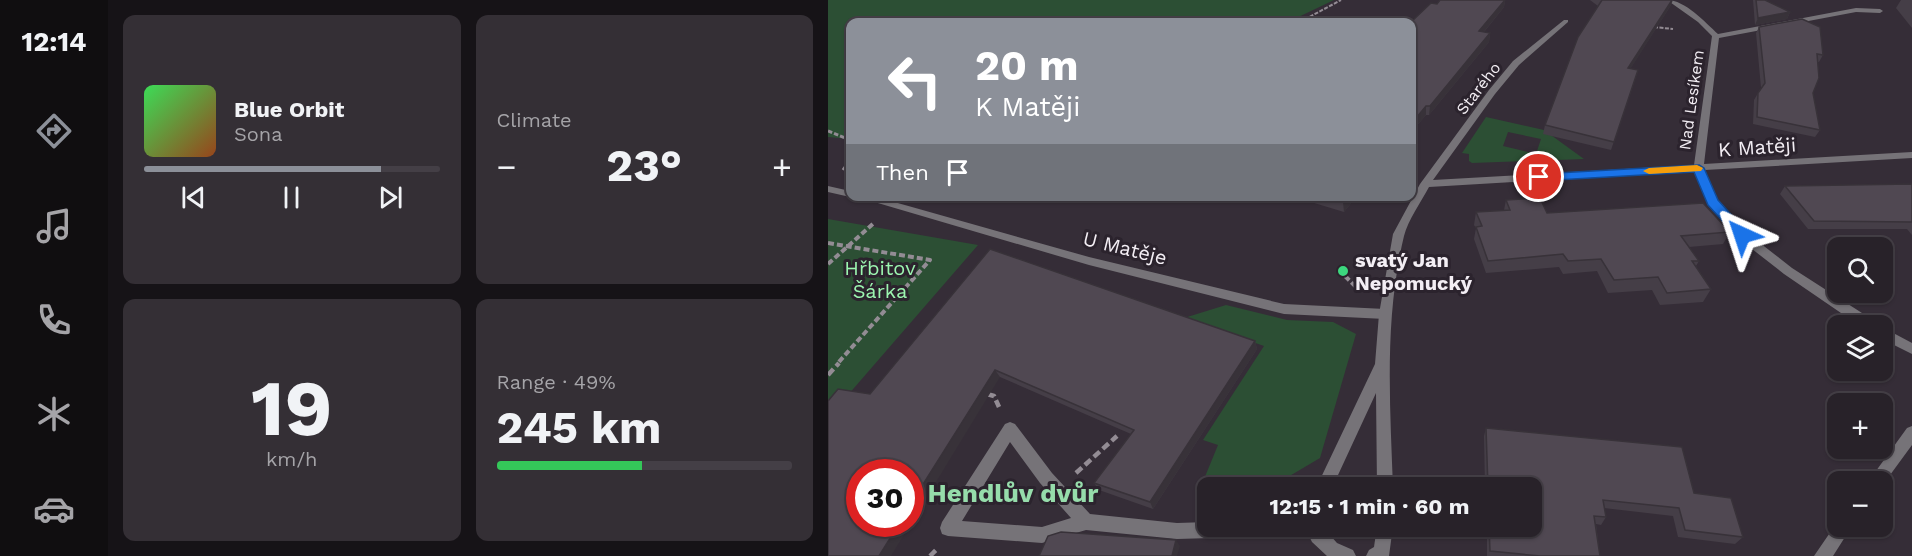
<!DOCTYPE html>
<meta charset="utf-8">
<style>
body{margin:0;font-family:"Work Sans",sans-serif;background:#342f35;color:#f1f3f6;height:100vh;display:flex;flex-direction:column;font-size:22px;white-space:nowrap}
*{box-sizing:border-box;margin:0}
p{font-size:20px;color:#a5a4a8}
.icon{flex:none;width:33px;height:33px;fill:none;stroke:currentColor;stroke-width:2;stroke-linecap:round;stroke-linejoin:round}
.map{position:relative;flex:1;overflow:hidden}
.sheet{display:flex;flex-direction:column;gap:15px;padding:15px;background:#161317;width:720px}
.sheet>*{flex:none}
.guide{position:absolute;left:18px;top:18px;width:570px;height:183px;border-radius:12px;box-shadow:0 2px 4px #0004,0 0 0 2px #443f46;background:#8c9099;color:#fff;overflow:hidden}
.tools{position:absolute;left:999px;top:237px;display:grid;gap:12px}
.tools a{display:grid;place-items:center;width:66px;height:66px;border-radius:12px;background:#282229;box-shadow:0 2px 4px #0004,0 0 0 2px #443f46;font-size:30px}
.speed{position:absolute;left:18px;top:459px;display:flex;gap:12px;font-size:30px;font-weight:700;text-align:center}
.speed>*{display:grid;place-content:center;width:78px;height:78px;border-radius:50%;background:#282229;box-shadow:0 2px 4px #0004,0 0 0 2px #443f46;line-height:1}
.speed .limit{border:9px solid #d22;background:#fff;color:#111}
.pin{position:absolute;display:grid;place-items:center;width:51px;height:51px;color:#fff;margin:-26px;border:3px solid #fff;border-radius:50%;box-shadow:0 2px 6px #0007}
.me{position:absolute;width:66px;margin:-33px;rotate:318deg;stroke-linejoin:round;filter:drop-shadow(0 0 4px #0008)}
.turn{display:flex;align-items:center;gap:21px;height:126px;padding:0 30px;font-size:27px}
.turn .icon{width:78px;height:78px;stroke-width:2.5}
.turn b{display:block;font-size:42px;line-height:51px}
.then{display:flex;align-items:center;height:57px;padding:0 30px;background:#0003;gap:12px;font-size:22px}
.big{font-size:45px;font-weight:700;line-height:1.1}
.sheet .tile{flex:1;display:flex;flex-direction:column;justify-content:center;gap:9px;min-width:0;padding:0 21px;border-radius:12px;background:#342f35}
.sheet .dial{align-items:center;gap:0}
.dial b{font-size:78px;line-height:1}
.song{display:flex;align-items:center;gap:18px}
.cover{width:72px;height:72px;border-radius:9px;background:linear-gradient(135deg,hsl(130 70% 55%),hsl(20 70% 35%))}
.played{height:6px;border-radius:3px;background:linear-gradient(90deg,#8c9099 80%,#443f46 80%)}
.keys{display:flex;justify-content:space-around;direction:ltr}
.heat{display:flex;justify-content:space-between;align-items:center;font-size:33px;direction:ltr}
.charge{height:9px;border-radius:4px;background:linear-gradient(90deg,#34c759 49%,#443f46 0)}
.sheet .tiles{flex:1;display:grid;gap:15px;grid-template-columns:repeat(2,1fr)}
.trip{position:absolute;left:369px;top:477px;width:345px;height:60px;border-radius:12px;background:#282229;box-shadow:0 2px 4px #0004,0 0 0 2px #443f46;font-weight:700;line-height:60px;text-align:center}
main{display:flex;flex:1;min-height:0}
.dock{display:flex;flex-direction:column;width:108px;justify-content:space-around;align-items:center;background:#100e10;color:#a5a4a8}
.dock .icon{width:42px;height:42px}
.dock .active{color:#8c9099}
.dock b{font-size:27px;color:#f1f3f6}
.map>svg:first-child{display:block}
.green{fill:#2c4f34;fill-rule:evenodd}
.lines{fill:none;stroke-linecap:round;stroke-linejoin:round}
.path-far3{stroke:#938c94;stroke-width:2;stroke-dasharray:4 1.5;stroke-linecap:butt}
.path-far2{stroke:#938c94;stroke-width:3;stroke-dasharray:4.5 2;stroke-linecap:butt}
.path-far1{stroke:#938c94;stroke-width:4;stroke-dasharray:6 3;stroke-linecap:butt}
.path{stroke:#938c94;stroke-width:4.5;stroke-dasharray:8 4;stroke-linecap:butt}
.service{fill:#767378;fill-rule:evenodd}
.pedestrian{fill:#767378;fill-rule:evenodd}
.minor{fill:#767378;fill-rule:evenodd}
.wall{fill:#453e47}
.shaded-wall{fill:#383239}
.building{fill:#504852;stroke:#383239;stroke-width:1.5}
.route{fill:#1a73e8;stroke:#114b97;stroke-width:1.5}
.slow{fill:#f59e0b}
.poi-dot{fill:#3cd77e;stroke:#2b232d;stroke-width:2}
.labels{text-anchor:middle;stroke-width:6;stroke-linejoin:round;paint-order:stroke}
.far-street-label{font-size:16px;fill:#f3eef4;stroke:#2b232d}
.street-label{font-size:20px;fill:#f3eef4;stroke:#2b232d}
.poi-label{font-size:20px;font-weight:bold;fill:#f3eef4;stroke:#2b232d;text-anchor:start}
.park-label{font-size:20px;fill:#9cf5b0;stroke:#2b232d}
.near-neighbourhood-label{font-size:26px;font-weight:bold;fill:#96ddab;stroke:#2b232d}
</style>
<main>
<nav class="dock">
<b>12:14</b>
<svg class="icon active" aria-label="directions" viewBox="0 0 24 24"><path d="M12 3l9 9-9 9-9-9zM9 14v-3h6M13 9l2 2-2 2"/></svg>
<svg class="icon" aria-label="music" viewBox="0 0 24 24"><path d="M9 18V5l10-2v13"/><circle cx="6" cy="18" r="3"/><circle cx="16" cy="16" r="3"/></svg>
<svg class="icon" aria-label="phone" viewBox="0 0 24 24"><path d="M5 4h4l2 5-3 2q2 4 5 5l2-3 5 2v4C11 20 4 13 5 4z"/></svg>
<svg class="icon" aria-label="climate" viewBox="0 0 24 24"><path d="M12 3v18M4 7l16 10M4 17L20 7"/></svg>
<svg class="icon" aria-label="car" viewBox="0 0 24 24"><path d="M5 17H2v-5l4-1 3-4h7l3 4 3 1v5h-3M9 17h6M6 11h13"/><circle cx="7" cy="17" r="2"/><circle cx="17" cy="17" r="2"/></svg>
</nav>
<section class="sheet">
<div class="tiles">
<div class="tile">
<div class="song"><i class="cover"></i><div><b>Blue Orbit</b><p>Sona</p></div></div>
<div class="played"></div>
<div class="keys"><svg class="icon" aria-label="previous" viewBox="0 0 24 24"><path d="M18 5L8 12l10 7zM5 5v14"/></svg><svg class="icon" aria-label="pause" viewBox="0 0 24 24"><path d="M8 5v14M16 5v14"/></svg><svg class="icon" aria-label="next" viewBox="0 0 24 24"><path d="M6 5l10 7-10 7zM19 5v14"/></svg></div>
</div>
<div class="tile"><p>Climate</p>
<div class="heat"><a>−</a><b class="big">23°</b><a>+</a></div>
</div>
<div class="tile dial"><b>19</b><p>km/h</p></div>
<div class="tile"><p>Range · 49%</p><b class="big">245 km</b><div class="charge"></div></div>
</div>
</section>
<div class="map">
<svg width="1084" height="556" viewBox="0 0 1084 556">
<rect width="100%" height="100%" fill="#352d37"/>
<!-- green -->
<g class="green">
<polygon points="0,0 506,0 460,22 22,22 22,139 0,137"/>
<path d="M658,117L716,130L756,159L644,163L641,161V154L634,153ZM680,132L713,139L708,154L675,146Z"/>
<polygon points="0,219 150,245 0,418"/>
<polygon points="398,305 459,320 505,322 528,334 492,458 443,487 374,484 390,445 375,440 436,346 356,318"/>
</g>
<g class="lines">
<!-- path-far3 -->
<g class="path-far3">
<polyline points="472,22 513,0"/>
<polyline points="826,27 845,29"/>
</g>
<!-- path-far2 -->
<g class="path-far2">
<polyline points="0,131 22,140"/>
<polyline points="15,170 22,160"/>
</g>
<!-- path-far1 -->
<g class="path-far1">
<polyline points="0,243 102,260 9,364"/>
<polyline points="0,264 46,223"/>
<polyline points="517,276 529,288"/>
</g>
<!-- path -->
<g class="path">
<polyline points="0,375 11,363"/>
<polyline points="159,394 166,396 171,407"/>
<polyline points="248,473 289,436"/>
<polyline points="102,556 108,550"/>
</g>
<!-- service -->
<path class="service" d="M182,422L187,424L224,473L262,514L349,523L380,522V526L491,527L489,533L483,535L349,539L258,530L214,543L120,536L114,534L112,528L114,522L177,424ZM182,442L212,483L243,518L214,527L134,521Z"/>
<!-- pedestrian -->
<g class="pedestrian">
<polygon points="0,186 22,191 22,196 25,196 22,197 0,192"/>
<polygon points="26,196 45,196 261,257 456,304 557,309 561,311 563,314 561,317 557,319 456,314 261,265"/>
</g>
<!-- minor -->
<g class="minor">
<path d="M839,0C857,0 877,22 890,34L1028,8L1052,9L1055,11L1052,13L1028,12L891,38L876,164L1084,152V158L877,170L890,201L918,232L964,268L1048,322L1049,326H1032L956,274L910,238L880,202L867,171L601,187C593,202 580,220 576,236C556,319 562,404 565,488H549L548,393L504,488H488L547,364L551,314L565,234L592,184L661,90L685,61L736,20H740V22L691,65L667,94L605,180L866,165L884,36L870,22Z"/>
<polygon points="1054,327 1084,343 1084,354 1054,339"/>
<polygon points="1084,426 1084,445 1054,486 1054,482 1040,482 1079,428"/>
<polygon points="1010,521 1010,526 1024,526 1005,556 986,556"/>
<polygon points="476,526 494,526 509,543 525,550 528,556 499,556 484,542"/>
<polygon points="549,526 565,526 561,556 538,556 541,550 546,547"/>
</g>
</g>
<!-- wall -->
<g class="wall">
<polygon points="677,0 676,7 656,32 662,33 661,42 601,115 598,115 584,131 609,4"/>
<polygon points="762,0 845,0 843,5 802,69 810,70 783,150 715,134 717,125 770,6"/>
<polygon points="925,0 937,0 962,12 959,19 927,25"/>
<polygon points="1073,0 1084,0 1084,28 1068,8"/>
<polygon points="931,27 995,55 991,62 990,62 985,93 992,130 987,137 925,124 926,100 933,88 928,33"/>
<polygon points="1084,184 1084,235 1079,229 980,229 952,194 957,186"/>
<polygon points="463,196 529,196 516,212"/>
<polygon points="678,200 719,213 902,232 895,244 861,247 871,261 868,266 883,289 875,302 832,305 824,290 780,293 769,271 735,274 731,267 658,273 646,239 648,228 646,225 648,212 676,210"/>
<polygon points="162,249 427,341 429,349 325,509 271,490 266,483 303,434 172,377 42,394"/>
<polygon points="658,428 866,493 915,537 907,544 850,537 845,516 776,508 778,517 773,525 768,524 772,556 659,556 659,526 704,526 704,488 657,488 656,436"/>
</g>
<!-- shaded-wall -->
<g class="shaded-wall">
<polygon points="677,0 676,7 650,39 651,31"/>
<polygon points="844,0 843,5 798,76 800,68"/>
<polygon points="962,12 959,19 927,25 930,18"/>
<polygon points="662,33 661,42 601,115 602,106"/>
<polygon points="598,106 598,115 584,131 584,123"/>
<polygon points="520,196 529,196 516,212 515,202"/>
<polygon points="427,341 429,349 325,509 322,502"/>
<polygon points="167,370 172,377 63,556 51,556 71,524 82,524 82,505"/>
<polygon points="348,540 352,546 349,556 344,556"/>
</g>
<!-- building -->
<g class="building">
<polygon points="612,0 677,0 651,31 662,33 602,106 598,106 584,123 583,22 603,3 609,4"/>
<polygon points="774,0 844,0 800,68 810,70 786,142 717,125 750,37"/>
<polygon points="928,0 937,0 962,12 930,18"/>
<polygon points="974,19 992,27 995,55 989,54 991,78 985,93 992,130 929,117 930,93 937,83 931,27"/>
<polygon points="1084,184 1084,222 986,221 957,186"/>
<polygon points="495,196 520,196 515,202"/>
<polygon points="712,198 719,213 875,203 902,232 853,236 871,261 864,261 883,289 839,293 830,277 786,280 773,259 740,261 735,254 660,261 648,227 654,226 648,212 682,210 678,200"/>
<polygon points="162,249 427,341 322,502 266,483 306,430 167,370 82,505 82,472 32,472 32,524 71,524 51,556 0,556 0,401 10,389 42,394"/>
<polygon points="658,428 854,447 866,493 903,498 915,537 857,530 851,508 775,500 778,517 766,516 772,556 712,556 662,551 661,526 704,526 704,488 660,488"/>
<polygon points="233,532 348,540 344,556 211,556 220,536"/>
</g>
<!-- route -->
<polygon class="route" points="871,165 876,168 890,200 919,232 919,238 910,238 880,205 866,172 711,181 705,177 711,174"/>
<!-- slow -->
<polygon class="slow" points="869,165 875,168 873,171 821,174 815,171 821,168"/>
<!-- markers -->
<circle class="poi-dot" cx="515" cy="271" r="6"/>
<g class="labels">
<!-- far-street labels -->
<g class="far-street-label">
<text transform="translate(650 88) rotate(-52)" y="6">Starého</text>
<text transform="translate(863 100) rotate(-82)" y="6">Nad Lesíkem</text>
</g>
<!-- street labels -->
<g class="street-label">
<text transform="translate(929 147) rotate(-4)" y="7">K Matěji</text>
<text transform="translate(297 248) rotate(14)" y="7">U Matěje</text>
</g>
<!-- poi labels -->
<g class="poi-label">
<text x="527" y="267">svatý Jan<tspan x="527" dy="23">Nepomucký</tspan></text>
</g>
<!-- park labels -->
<g class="park-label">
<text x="52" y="275">Hřbitov<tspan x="52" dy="23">Šárka</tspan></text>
</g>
<!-- near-neighbourhood labels -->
<g class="near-neighbourhood-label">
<text x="185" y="502">Hendlův dvůr</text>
</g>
</g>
</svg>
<div class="tools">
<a><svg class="icon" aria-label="search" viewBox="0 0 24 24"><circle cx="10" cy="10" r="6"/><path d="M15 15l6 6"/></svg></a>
<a><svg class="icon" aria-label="layers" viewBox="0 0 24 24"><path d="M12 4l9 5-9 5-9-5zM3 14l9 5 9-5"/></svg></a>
<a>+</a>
<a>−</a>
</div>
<div class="speed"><div class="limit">30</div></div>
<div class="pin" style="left:711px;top:177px;background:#d93025"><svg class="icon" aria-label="arrive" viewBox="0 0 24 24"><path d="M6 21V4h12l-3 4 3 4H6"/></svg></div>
<svg class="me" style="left:914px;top:235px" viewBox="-20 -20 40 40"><path d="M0-17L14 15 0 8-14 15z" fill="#1a73e8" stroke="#fff" stroke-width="4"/></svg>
<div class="trip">12:15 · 1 min · 60 m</div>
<div class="guide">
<div class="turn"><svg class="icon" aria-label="left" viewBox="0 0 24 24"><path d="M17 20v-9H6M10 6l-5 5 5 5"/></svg><div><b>20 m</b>K Matěji</div></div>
<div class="then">Then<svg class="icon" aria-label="arrive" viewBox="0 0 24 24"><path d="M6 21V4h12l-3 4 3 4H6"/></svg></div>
</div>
</div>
</main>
